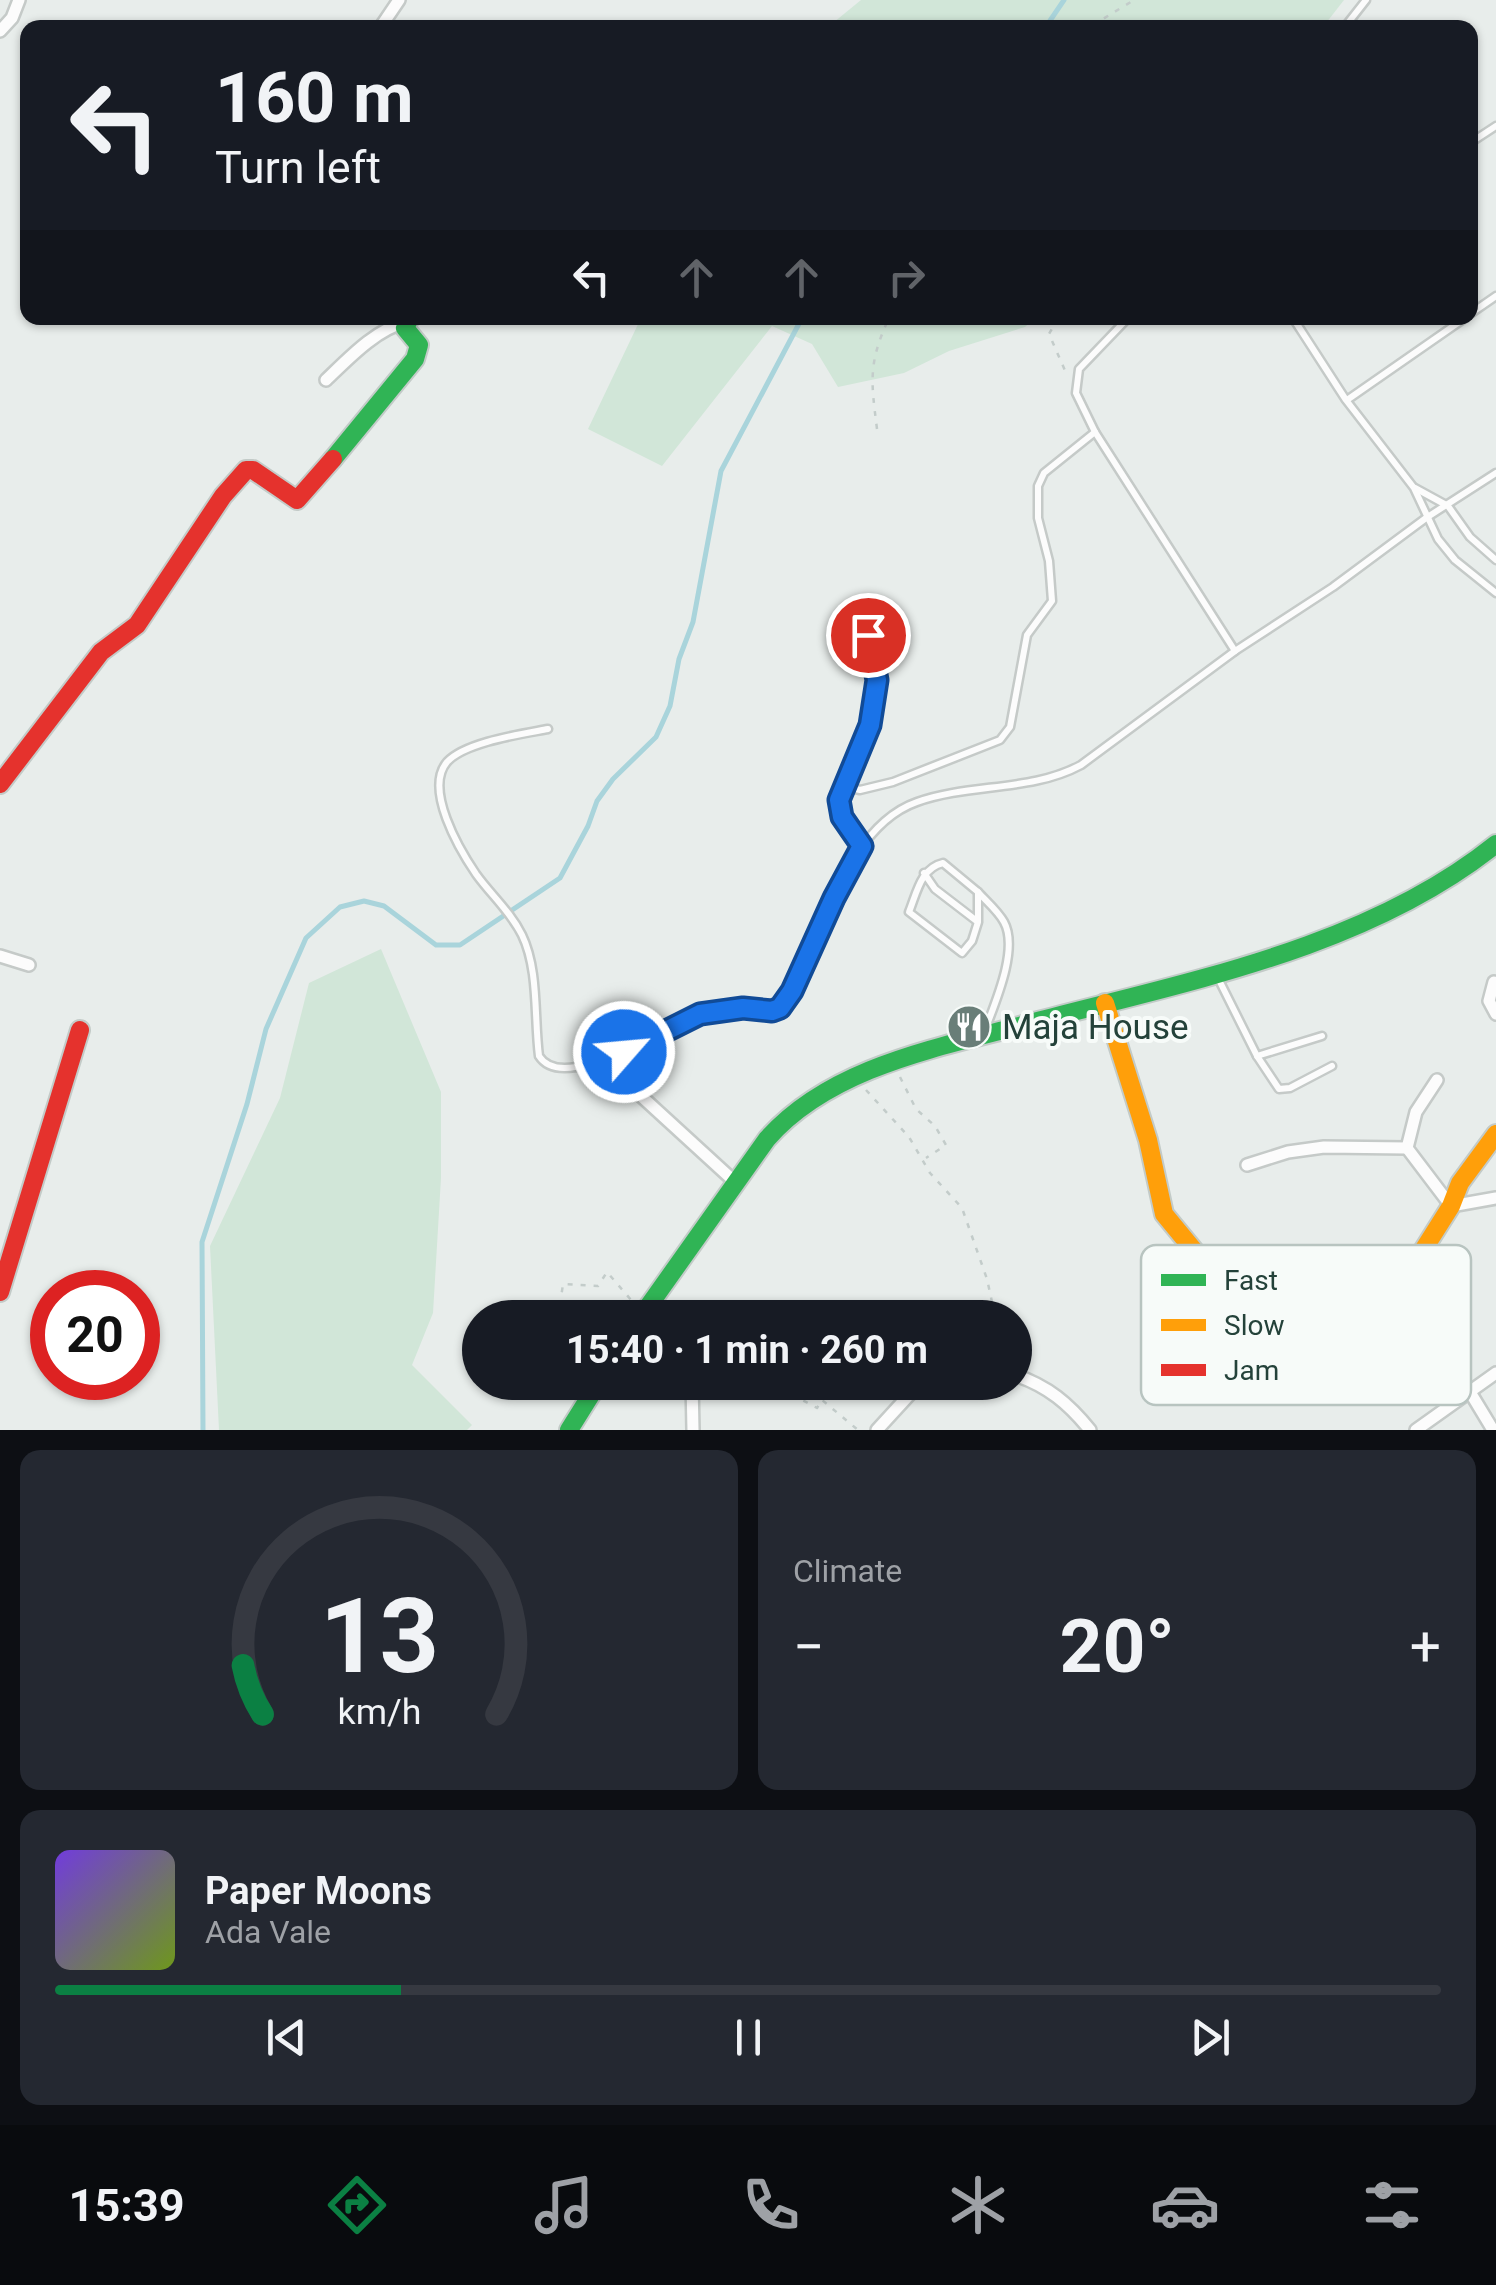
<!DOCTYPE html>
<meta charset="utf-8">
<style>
body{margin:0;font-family:Roboto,sans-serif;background:#242831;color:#f1f3f6;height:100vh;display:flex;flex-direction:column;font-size:38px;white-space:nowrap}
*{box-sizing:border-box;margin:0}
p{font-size:32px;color:#9ea1a6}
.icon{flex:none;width:55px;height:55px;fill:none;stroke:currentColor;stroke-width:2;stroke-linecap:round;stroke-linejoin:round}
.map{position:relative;height:1430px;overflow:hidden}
.drawer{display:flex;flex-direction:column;gap:20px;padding:20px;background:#0d0f14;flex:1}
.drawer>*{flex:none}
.hud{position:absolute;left:20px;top:20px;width:1458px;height:305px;border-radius:20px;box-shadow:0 2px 8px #0004;background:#171b24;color:#f1f3f6;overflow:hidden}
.speed{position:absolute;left:30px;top:1270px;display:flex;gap:20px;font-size:50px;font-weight:700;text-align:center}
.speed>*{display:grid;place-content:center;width:130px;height:130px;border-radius:50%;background:#171b24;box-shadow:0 2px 8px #0004;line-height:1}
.speed .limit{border:15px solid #d22;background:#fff;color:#111}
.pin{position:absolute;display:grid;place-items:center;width:85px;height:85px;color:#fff;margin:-42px;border:5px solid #fff;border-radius:50%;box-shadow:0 2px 10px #0007}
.me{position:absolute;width:110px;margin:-55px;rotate:63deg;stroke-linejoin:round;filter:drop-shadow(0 0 8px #0008)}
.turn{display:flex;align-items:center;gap:35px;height:210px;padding:0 30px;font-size:45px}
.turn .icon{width:130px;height:130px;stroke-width:2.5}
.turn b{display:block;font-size:70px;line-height:85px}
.lanes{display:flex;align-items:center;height:95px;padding:0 30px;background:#0003;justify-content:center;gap:50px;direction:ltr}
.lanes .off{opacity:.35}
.big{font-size:75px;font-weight:700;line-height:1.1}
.drawer .tile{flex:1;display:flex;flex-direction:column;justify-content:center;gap:15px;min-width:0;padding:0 35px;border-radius:20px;background:#242831}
.drawer .dial{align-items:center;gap:0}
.dial svg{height:260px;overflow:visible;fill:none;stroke:#363941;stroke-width:7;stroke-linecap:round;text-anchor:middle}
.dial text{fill:#f1f3f6;stroke:none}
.song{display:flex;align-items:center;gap:30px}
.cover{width:120px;height:120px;border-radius:15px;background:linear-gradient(135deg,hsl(260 70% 55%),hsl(80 70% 35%))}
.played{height:10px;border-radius:5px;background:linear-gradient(90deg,#0b8043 25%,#363941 25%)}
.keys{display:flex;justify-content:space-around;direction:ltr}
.heat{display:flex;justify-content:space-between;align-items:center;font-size:55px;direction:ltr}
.drawer .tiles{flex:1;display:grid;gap:20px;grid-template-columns:1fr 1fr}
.tile:last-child{grid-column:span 2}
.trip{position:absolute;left:462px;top:1300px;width:570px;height:100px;border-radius:50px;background:#171b24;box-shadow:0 2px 8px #0004;font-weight:700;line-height:100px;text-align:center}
.tab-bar{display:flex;height:160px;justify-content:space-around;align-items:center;background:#090b0e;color:#9ea1a6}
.tab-bar .icon{width:70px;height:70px}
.tab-bar .selected{color:#0b8043}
.tab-bar b{font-size:45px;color:#f1f3f6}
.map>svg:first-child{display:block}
.green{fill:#d1e6d8}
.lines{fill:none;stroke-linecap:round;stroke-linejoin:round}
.stream{stroke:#a9d4db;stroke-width:5}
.lane-casing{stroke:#c5cac8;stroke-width:11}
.street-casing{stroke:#c5cac8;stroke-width:16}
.fast-casing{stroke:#c3cbc8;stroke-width:22}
.slow-casing{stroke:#c3cbc8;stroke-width:22}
.jam-casing{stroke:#c3cbc8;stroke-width:22}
.path{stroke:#c3ccca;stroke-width:2.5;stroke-dasharray:5 8;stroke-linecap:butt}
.lane{stroke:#fcfcfc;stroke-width:6}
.street{stroke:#fcfcfc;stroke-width:11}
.fast{stroke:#30b455;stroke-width:18}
.slow{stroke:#ff9f0a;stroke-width:18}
.jam{stroke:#e5322d;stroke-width:18}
.route-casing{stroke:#114b97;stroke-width:25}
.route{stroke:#1a73e8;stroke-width:18}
.labels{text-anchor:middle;stroke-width:8;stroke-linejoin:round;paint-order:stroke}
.poi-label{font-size:35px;fill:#24423a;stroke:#f7fbf9;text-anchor:start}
.key{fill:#f7fbf9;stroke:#b8c4c0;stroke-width:2.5}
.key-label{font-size:28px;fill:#24423a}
</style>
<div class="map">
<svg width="1496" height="1430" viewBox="0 0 1496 1430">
<rect width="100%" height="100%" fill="#e8edeb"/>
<!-- green -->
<g class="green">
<polygon points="861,0 1344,0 1323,27 828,27"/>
<polygon points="641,318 1035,318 1025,327 949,351 904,373 838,387 812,344 772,326 662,466 588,429"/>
<polygon points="381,949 441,1092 441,1178 433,1313 412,1365 472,1425 467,1430 219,1430 210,1246 280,1098 309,983"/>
</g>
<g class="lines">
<!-- stream -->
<g class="stream">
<polyline points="1045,28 1064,0"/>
<polyline points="203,1430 202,1242 247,1104 266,1029 306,938 340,907 364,901 384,906 436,945 460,945 560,878 588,826 597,801 613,779 656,737 670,706 679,659 693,622 721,471 802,318"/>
</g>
<defs>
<g id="lane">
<polyline points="1344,28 1366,0"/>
<polyline points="1470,143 1496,126"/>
<polyline points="1470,314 1496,296"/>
<polyline points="1128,318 1079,369 1076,393 1095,432 1235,651"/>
<polyline points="1293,318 1346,400 1414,488 1438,539 1455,560 1496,593"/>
<polyline points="1347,400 1465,318"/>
<polyline points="1415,488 1448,506 1470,537 1496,560"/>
<polyline points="855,608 868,635 877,680 868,737 839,800 842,817 862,846"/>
<path d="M548,729C522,734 465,742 447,762C424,789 459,849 476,874C491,895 510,911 522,935C539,970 534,1018 539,1056C565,1097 670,1021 703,1013C715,1010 730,1009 742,1008C756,1008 767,1013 780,1008C820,948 842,828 917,802C970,783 1031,792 1081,765L1235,651L1333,587L1426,518L1496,473"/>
<polyline points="846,787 860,790 893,782 1000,740 1010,727 1027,635 1052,601 1049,561 1038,518 1038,486 1044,473 1095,432"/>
<path d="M924,873L935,889L978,922V892L943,863C921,868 917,892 909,912L962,953L972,941L978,922"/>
<path d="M978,892C986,901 998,911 1004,922C1019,949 995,1003 985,1030"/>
<polyline points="1216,974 1257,1056 1279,1089 1290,1088 1332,1066"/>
<polyline points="1257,1056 1322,1036"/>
</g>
<g id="street">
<polyline points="380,28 399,0"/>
<polyline points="0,31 12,18 19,0"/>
<path d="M326,380C348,359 376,329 406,322"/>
<polyline points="0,956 29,965"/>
<polyline points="1494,982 1489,1001 1496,1014"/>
<polyline points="1437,1080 1416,1112 1407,1148 1451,1206 1496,1198"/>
<polyline points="640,1095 735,1182"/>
<polyline points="1247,1165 1288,1152 1324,1147 1407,1148"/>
<polyline points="650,1302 673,1318"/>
<path d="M1015,1375C1048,1386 1069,1404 1090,1430"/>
<polyline points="692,1382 693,1430"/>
<polyline points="1470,1392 1493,1430"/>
<polyline points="877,1430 921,1382"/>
<polyline points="1416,1430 1496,1373"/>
</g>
<g id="fast">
<polyline points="333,459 415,359 419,345 405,328 410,318"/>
<path d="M640,1318L767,1139C832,1065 943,1047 1034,1022C1190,981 1368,947 1496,844"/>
<polyline points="569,1430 599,1382"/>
</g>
<polyline id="slow" points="1105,1003 1148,1140 1164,1214 1206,1265 1226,1278 1262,1286 1354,1273 1399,1271 1422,1252 1451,1206 1460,1183 1496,1134"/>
<g id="jam">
<polyline points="0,784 101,652 137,625 223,496 246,470 253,470 297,500 333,459"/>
<polyline points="0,1292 80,1030"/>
</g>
</defs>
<!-- lane casing -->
<use href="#lane" class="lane-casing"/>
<!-- street casing -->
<use href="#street" class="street-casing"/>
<!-- fast casing -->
<use href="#fast" class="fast-casing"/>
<!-- slow casing -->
<use href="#slow" class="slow-casing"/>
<!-- jam casing -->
<use href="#jam" class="jam-casing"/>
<!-- path -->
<g class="path">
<polyline points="1097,28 1098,22 1134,0"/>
<polyline points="1058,318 1049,334 1067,375"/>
<path d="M877,429C871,381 868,363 889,318"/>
<polyline points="900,1077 916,1109 935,1126 946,1145 926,1158"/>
<polyline points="866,1090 909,1137 930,1173 962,1208 987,1279 992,1302 987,1318"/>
<polyline points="558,1318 563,1284 598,1286 607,1272 632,1301"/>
<polyline points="769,1382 817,1408 822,1400 858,1430"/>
<polyline points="822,1400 828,1382"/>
</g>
<!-- lane -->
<use href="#lane" class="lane"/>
<!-- street -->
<use href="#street" class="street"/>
<!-- fast -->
<use href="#fast" class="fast"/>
<!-- slow -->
<use href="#slow" class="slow"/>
<!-- jam -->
<use href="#jam" class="jam"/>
</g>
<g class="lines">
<defs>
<polyline id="route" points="624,1052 700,1014 743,1008 772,1011 780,1008 792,991 834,898 862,846 842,817 839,800 870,725 877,680 868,635"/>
</defs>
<!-- route casing -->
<use href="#route" class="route-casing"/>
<!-- route -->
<use href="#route" class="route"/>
</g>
<!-- icons -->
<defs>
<symbol id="restaurant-disc" viewBox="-11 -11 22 22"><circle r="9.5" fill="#697e78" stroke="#f7fbf9"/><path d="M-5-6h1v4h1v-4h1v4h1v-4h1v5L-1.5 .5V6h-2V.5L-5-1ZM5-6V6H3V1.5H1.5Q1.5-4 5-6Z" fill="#fff"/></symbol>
</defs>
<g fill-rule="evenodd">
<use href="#restaurant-disc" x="944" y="1002" width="50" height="50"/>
</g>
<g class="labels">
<!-- poi labels -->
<g class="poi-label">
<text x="1002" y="1039">Maja House</text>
</g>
</g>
<!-- legend -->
<rect x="1141" y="1245" width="330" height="160" rx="15" class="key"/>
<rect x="1161" y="1274" width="45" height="12" fill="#30b455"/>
<rect x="1161" y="1319" width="45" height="12" fill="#ff9f0a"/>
<rect x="1161" y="1364" width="45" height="12" fill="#e5322d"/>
<g class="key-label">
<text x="1224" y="1290">Fast</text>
<text x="1224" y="1335">Slow</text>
<text x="1224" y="1380">Jam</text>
</g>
</svg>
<div class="speed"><div class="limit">20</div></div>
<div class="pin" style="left:868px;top:635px;background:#d93025"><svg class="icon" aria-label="arrive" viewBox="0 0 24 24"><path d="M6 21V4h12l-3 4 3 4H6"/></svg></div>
<svg class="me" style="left:624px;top:1052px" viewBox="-20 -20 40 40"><circle r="17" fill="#1a73e8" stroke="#fff" stroke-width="3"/><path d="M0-11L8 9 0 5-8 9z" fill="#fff"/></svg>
<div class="trip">15:40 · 1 min · 260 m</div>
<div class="hud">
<div class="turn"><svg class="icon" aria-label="left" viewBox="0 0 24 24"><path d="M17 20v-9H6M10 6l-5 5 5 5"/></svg><div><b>160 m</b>Turn left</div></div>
<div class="lanes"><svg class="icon" aria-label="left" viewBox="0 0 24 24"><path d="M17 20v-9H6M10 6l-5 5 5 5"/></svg><svg class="icon off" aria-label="ahead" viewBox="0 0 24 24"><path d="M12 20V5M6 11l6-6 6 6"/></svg><svg class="icon off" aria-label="ahead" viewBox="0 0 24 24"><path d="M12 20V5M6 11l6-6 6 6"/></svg><svg class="icon off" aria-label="right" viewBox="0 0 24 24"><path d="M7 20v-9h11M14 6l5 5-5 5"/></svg></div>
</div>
</div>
<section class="drawer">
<div class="tiles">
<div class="tile dial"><svg viewBox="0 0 100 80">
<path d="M14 69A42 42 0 1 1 86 69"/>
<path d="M14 69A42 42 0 0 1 8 54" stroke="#0b8043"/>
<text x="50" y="56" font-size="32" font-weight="700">13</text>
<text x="50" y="72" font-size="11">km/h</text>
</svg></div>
<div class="tile"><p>Climate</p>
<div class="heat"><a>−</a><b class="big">20°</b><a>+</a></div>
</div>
<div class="tile">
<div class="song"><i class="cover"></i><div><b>Paper Moons</b><p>Ada Vale</p></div></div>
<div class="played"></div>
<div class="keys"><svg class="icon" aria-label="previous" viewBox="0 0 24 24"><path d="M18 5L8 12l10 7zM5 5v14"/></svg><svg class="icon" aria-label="pause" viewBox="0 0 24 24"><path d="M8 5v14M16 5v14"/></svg><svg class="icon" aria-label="next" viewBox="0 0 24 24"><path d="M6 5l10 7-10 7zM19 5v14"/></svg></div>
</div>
</div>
</section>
<nav class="tab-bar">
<b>15:39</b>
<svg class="icon selected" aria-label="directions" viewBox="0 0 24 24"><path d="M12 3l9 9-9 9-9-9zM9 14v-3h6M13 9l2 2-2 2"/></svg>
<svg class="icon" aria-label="music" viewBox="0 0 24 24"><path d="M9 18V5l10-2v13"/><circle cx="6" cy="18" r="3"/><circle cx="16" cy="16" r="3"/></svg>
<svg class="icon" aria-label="phone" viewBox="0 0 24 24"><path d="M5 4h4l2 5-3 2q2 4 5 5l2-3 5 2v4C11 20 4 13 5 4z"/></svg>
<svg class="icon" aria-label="climate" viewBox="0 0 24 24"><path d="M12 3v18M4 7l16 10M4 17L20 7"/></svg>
<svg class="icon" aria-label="car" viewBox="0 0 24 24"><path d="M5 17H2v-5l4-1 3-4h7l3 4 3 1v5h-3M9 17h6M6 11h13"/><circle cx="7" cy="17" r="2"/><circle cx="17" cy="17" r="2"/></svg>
<svg class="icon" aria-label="filters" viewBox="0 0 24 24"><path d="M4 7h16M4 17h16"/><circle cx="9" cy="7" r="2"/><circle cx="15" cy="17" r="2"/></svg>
</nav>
